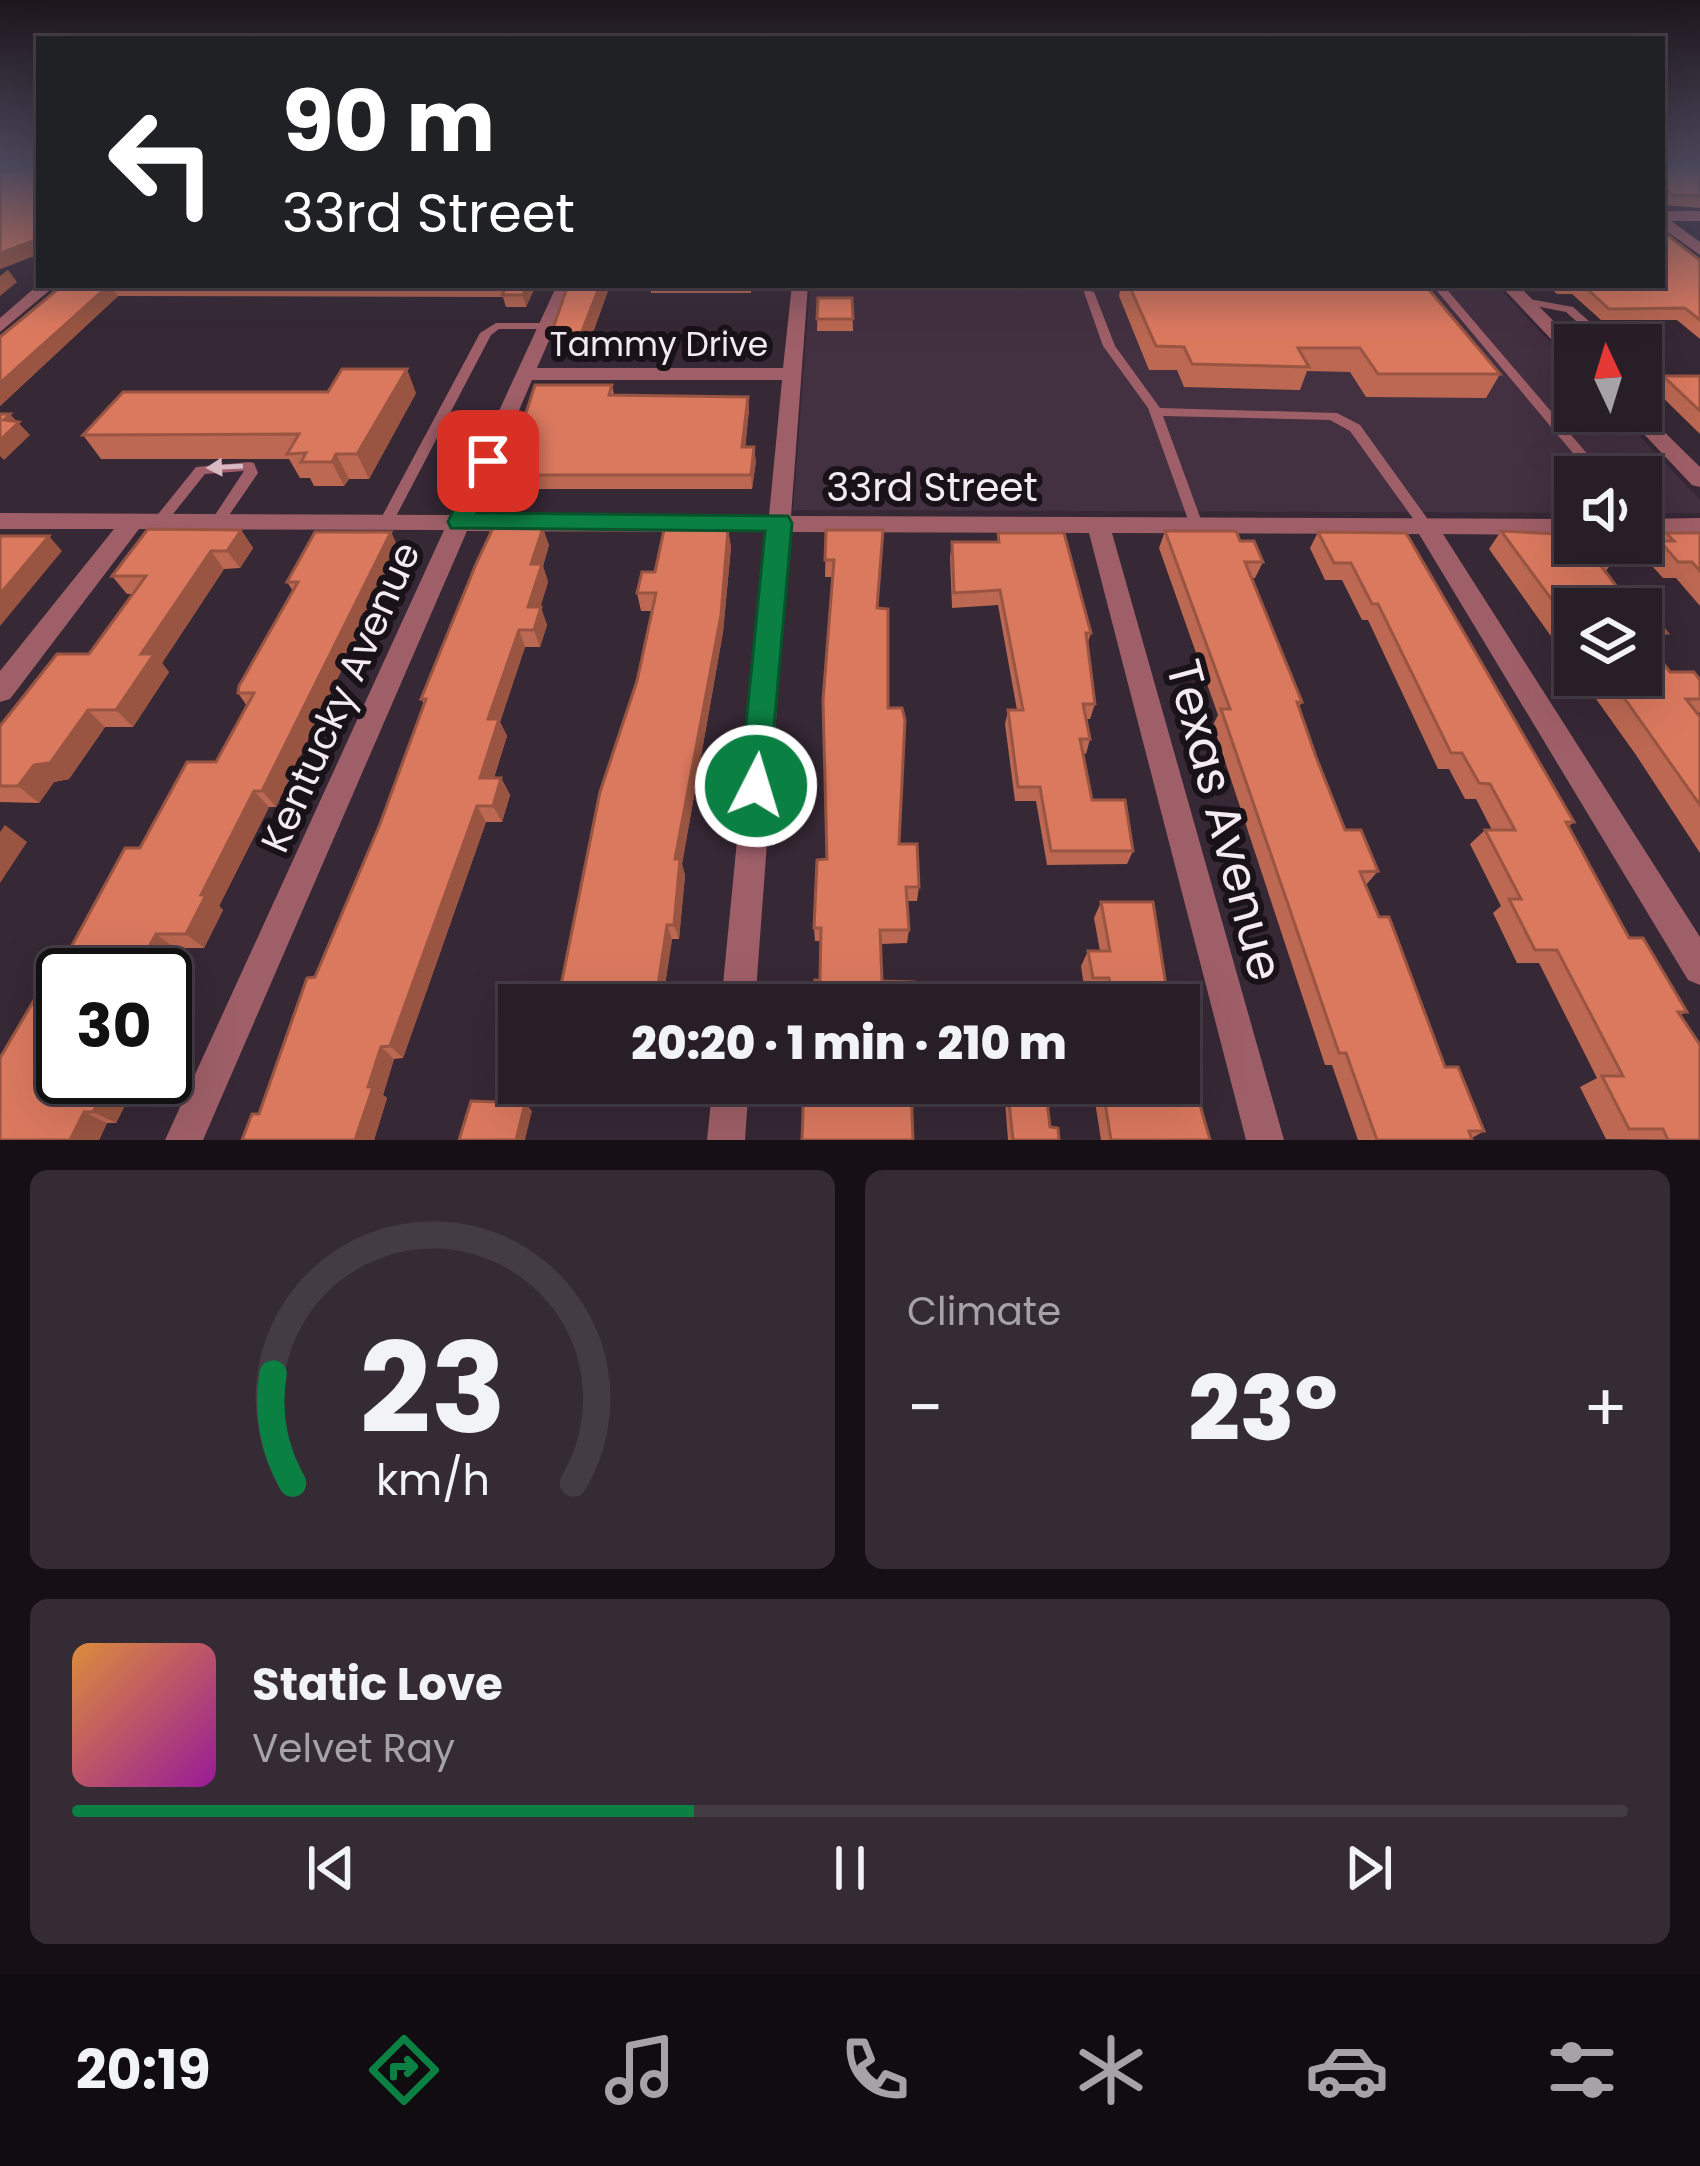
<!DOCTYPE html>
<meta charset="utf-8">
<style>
body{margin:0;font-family:Poppins,sans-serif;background:#342b34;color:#f1f3f6;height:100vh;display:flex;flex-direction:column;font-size:45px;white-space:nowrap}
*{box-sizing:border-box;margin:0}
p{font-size:39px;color:#a5a2a8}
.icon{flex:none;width:66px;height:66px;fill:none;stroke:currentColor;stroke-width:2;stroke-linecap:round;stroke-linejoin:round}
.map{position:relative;height:1140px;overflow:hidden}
.panel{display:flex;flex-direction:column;gap:30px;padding:30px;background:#161016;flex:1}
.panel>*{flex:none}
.guide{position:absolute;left:36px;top:36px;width:1629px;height:252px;border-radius:0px;box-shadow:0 12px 48px #0002,0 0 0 3px #443c45;background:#202124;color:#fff;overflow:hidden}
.needle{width:78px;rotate:356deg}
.controls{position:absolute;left:1554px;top:324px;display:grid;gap:24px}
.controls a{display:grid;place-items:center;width:108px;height:108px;border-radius:0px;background:#281e28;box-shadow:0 12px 48px #0002,0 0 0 3px #443c45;font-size:60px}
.speed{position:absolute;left:36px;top:948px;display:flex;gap:24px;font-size:60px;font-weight:700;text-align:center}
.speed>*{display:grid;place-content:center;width:156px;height:156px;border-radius:50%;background:#281e28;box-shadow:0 12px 48px #0002,0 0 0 3px #443c45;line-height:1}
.speed .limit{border:6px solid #111;border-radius:18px;background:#fff;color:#111}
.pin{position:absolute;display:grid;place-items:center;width:102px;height:102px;color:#fff;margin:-51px;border-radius:24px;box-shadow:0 6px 18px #0006}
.me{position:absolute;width:132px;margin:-66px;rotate:5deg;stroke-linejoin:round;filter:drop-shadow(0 0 9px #0008)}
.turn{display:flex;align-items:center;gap:42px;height:252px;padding:0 48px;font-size:54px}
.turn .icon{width:156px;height:156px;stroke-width:2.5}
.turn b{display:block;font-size:84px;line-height:102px}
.big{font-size:90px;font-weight:800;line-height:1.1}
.panel .tile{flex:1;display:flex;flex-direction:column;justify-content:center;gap:18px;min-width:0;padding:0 42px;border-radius:18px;background:#342b34}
.panel .dial{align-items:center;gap:0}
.dial svg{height:312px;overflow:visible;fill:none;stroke:#443c45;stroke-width:7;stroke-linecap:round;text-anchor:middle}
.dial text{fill:#f1f3f6;stroke:none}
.song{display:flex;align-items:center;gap:36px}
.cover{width:144px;height:144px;border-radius:18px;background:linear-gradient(135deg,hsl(30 70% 55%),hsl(300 70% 35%))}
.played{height:12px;border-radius:6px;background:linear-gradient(90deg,#0b8043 40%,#443c45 40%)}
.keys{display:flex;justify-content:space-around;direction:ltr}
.heat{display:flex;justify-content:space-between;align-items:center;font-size:66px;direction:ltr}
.panel .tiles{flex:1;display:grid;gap:30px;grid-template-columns:1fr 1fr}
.tile:last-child{grid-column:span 2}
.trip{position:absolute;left:498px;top:984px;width:702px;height:120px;border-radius:0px;background:#281e28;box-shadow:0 12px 48px #0002,0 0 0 3px #443c45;font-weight:800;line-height:120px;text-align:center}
.dock{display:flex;height:192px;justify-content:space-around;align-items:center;background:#100c10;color:#a5a2a8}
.dock .icon{width:84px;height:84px}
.dock .selected{color:#0b8043}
.dock b{font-size:54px;color:#f1f3f6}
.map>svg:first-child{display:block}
.built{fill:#433041}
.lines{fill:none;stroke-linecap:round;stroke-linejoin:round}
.lane{fill:#9f5f68;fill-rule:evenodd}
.street{fill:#9f5f68;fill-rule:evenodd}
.wall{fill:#bc6852}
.shaded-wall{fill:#995542}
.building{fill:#db795f;stroke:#995542;stroke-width:3}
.oneway{fill:#d6b9c2}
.route{fill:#0b8043;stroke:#07532c;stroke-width:3}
.labels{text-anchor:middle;stroke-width:12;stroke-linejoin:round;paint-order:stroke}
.far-street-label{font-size:33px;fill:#f3eaf2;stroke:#191319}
.street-label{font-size:39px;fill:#f3eaf2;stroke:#191319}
.near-street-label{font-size:48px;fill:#f3eaf2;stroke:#191319}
</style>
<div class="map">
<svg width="1700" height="1140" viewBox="0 0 1700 1140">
<rect width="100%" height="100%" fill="#362835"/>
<!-- built -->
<polygon class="built" points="810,285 1496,285 1575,368 1575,411 1616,411 1700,500 1700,513 1641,513 1641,477 1575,477 1575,513 793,510"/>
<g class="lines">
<!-- lane -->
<g class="lane">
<polygon points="1432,285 1443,285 1607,477 1593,477"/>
<polygon points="1085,290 1094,292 1115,346 1160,408 1337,413 1360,425 1432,525 1434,528 1432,531 1422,531 1350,431 1330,420 1163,416 1203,525 1201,528 1191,528 1148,408 1103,346 1084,292"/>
<polygon points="1524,298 1573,307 1616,345 1603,345 1566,312 1520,303 1520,299"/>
<polygon points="496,323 547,323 553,326 547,329 499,329 491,335 393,522 391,525 381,525 379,522 480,333"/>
<polygon points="1641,368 1647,372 1647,379 1641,383"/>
<polygon points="249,462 254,463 258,473 223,524 218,526 211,521 244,471 205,474 165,524 155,524 153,521 155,518 196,467"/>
</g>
<!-- street -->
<g class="street">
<polygon points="1662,211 1700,211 1700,221 1671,221 1700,242 1700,255 1662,228"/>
<polygon points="39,284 56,285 0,332 0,318"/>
<path d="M557,285H573L537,368H783L792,285H808L791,516L1575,519V535L1443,534L1700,937V985L1688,980L1419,534L1112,533L1284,1140H1246L1089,533L790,532L755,1005H721L767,532L467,531L203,1140H165L444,530L139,529L10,699L0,702V671L114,529H0V513L451,515ZM532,380H782L769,516L474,515Z"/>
<polygon points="1500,285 1518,285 1577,345 1575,359 1568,357"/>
<polygon points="1641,409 1700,467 1700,487 1692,485 1622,411"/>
<polygon points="1700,518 1700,534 1641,535 1641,519"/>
<polygon points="713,1083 749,1083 745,1140 707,1140"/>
</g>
</g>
<!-- wall -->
<g class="wall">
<polygon points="0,165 39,165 39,254 0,269 0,172 36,169 0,169"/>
<polygon points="1662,165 1700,165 1700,208 1666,205 1662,202"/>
<polygon points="1700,260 1700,339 1677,320 1601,320 1572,294 1557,294 1548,285 1662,285"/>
<polygon points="63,285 536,285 526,307 506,307 503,297 118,296 0,406 0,337"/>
<polygon points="610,285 586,352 556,352 551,334"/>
<polygon points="650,285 752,285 751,293 651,293"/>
<polygon points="1121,285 1425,285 1500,374 1486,398 1366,397 1350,372 1307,371 1300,390 1184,387 1177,370 1149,370 1119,296"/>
<polygon points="818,298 852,298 853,331 817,331"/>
<polygon points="1663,376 1700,376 1700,434 1654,389"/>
<polygon points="612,385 614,395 748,397 749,410 745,447 756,461 752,489 511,489 506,475"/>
<polygon points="416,393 369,479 349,479 344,486 314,486 310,478 300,478 289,459 101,459 83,435"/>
<polygon points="241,530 253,548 240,568 224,569 162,663 169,672 133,727 105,727 69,779 54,782 39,803 0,802 0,726 89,654 133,594 127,594 112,576"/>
<polygon points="728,530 731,547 723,632 682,864 685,875 679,939 672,939 662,1005 637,681 653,611 641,611 637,593 655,572"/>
<polygon points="826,530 878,608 899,844 919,887 917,901 907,901 909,930 907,943 881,944 820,980 821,941 815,941 814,928 827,859 832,577 825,577"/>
<polygon points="1165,531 1240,541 1263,562 1255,578 1252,578 1302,702 1299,707 1316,757 1345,830 1378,871 1366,885 1445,1067 1484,1131 1472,1138 1472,1140 1358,1140 1332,1065 1325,1065 1213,725 1218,715 1159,548"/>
<polygon points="1501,531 1613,562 1575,609 1575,670 1489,549"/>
<polygon points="315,532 391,532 399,550 276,807 269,807 219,906 223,910 204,948 175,948 161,973 165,973 184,987 165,1027 165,975 63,975 63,1077 139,1077 116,1123 107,1123 99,1140 0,1140 0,1058 50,973 57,973 125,848 140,848 187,762 216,762 247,706 238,693 239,686 293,591 287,582"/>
<polygon points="1318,532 1406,533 1574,822 1569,826 1629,938 1687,1012 1680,1015 1700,1140 1606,1139 1580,1087 1597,1078 1539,963 1517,963 1493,913 1501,906 1470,844 1485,830 1492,830 1476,799 1465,799 1449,769 1438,769 1368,620 1362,620 1342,580 1325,580 1310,548"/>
<polygon points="998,533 1091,633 1087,645 1095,704 1090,719 1086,719 1090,739 1086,754 1083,753 1092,800 1133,851 1127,864 1047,865 1036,801 1015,801 1005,724 1008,710 1017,710 998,605 952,608 950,557 952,542 997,542"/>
<polygon points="1666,533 1700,533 1700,606 1676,578 1663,578 1645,558"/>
<polygon points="549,545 543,566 548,582 540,607 547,625 540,647 525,647 500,722 507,736 494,778 501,778 510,795 502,822 486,822 403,1058 394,1059 383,1095 387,1098 374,1140 242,1140 259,1114 380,824 424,704 421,699"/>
<polygon points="1641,609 1667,633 1652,648 1670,672 1700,680 1700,712 1698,714 1700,717 1700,853 1636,755 1579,675 1641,675"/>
<polygon points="1101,902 1169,1005 1104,1005 1102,993 1085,993 1081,966 1088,951 1100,951 1094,918"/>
<polygon points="524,1083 663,1083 661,1103 532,1102 522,1091"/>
<polygon points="1006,1083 1045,1083 1050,1127 1059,1140 1008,1140 1004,1088"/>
<polygon points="1092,1083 1179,1083 1210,1140 1101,1140"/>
</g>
<!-- shaded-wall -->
<g class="shaded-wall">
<polygon points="39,239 39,254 0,269 0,253"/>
<polygon points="8,270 17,282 0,296 0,276"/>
<polygon points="109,285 118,296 0,406 0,383"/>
<polygon points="527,285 536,285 526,307 523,295"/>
<polygon points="600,285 610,285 586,352 581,334"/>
<polygon points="407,369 416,393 369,479 357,454"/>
<polygon points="748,397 749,410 744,461 742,447"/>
<polygon points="10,414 30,435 4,460 0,456 0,440 4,420"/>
<polygon points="754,447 756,461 752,489 751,475"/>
<polygon points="336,454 349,479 344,486 332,462"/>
<polygon points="543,528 549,545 543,566 548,582 535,625 528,607 531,564"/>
<polygon points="241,530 253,548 240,568 227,551"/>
<polygon points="728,530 731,547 723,632 682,864 685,875 679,939 674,925 675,859"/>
<polygon points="391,532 399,550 276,807 262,791"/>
<polygon points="49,536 62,551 0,626 0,594"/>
<polygon points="211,551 224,569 162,663 169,672 133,727 116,710 141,654"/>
<polygon points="541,607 547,625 540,647 534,630"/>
<polygon points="519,630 525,647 500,722 507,736 488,795 480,778 488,719"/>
<polygon points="88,710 105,727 69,779 54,782 39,803 18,786 34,765"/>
<polygon points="501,778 510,795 502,822 493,806"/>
<polygon points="254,791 269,807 219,906 223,910 204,948 186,934 201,895"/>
<polygon points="477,806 486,822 403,1058 390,1046"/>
<polygon points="5,825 27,842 0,883 0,832"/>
<polygon points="667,925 672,939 662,1005 655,1005"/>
<polygon points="156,934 175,948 160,975 135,973"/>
<polygon points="165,973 184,987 165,1027"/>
<polygon points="381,1047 394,1059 383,1095 387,1098 374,1140 355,1140 368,1087"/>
<polygon points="111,1077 139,1077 116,1123 93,1112"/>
<polygon points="656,1083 663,1083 661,1103 655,1092"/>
<polygon points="525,1103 532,1111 525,1140 516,1140"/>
<polygon points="84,1112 107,1123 99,1140 70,1140"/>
</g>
<!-- building -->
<g class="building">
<polygon points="35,165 39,165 39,239 0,253 0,172 36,169"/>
<polygon points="1662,165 1700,165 1700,196 1673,195 1662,187"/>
<polygon points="1662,231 1700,260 1700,320 1685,308 1609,309 1583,285 1662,285"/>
<polygon points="63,285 109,285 0,383 0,337"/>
<polygon points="481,285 527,285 523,295 502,295 507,285"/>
<polygon points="568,285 600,285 581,334 551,334"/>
<polygon points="1129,285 1425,285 1500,374 1378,374 1360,348 1298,348 1309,367 1192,364 1184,347 1156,346"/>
<polygon points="818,298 852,298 853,319 817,319"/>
<polygon points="342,369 407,369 357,454 336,454 332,462 301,462 306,453 287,454 299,434 83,435 123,392 328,392"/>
<polygon points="1663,376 1700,376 1700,411"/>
<polygon points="535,385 612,385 609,395 748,397 742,447 754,447 751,475 506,475"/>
<polygon points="0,414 10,414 4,420 19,422 0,440"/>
<polygon points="493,528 543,528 531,564 542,564 528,607 541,607 534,630 519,630 488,719 499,719 480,778 501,778 493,806 477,806 390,1046 381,1047 368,1087 373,1087 355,1140 242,1140 252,1114 259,1114 307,978 315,977 380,824 426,699 421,699 476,564"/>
<polygon points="148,529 241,530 227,551 211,551 141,654 154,654 116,710 88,710 50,763 34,765 18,786 0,786 0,726 57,654 89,654 146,576 112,576"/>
<polygon points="664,530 728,530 721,615 675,859 680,859 674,925 667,925 655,1005 557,1005 600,792 637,681 656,593 637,593 642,572 655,572"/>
<polygon points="826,530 883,530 877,608 888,609 888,708 902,708 905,720 899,844 917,844 919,887 906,887 909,930 880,930 882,981 914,982 914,1005 814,1005 815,980 820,980 821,928 814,928 817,860 827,859 823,700 834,560 825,560"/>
<polygon points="1165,531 1236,531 1240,541 1254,541 1263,562 1245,562 1302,702 1297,702 1316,757 1345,830 1361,830 1378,871 1360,872 1379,917 1389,917 1445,1067 1458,1067 1484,1131 1469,1131 1472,1140 1377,1140 1346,1053 1339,1053 1221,709 1230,709"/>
<polygon points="1501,531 1575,535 1575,543 1598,543 1613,562 1598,562 1634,609 1575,609 1575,631"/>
<polygon points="315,532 391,532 262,791 254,791 201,895 206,895 186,934 156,934 135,973 165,973 165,975 63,975 63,1077 111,1077 93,1112 84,1112 70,1140 0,1140 0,1058 50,973 57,973 125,848 140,848 187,762 216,762 254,693 238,693 239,686 298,582 287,582"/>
<polygon points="1318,532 1406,533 1574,822 1566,822 1629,938 1643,938 1687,1012 1678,1012 1700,1045 1700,1140 1668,1140 1663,1129 1629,1129 1602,1076 1623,1076 1557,950 1535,950 1509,899 1521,899 1485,830 1515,830 1490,784 1479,783 1462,753 1451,753 1378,604 1372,604 1351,563 1334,563"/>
<polygon points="998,533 1064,533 1091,633 1086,633 1095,704 1083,704 1090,739 1080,739 1092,800 1125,800 1133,851 1051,851 1040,787 1018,787 1008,710 1023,710 1000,590 954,593 952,542 999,542"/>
<polygon points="1666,533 1700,533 1700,571 1692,562 1678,562 1660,541 1674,541"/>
<polygon points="0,536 49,536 0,594"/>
<polygon points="1641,609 1648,609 1667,633 1641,633"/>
<polygon points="1641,634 1670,672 1694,672 1700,680 1700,699 1686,699 1700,717 1700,805 1608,675 1641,675"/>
<polygon points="1101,902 1153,902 1169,1005 1114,1005 1109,978 1093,978 1088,951 1110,951"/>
<polygon points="1179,1069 1180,1072 1191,1073 1210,1140 1111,1140 1102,1083 1179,1083"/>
<polygon points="524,1083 656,1083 655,1092 522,1091"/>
<polygon points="804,1083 911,1083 913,1140 802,1140"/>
<polygon points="1007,1083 1045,1083 1050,1127 1058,1128 1059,1140 1013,1140"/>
<polygon points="471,1101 525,1103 516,1140 459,1140"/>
</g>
<!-- one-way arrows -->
<defs><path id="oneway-solid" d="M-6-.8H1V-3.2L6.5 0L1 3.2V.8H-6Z" transform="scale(3)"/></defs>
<use class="oneway" href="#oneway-solid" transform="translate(225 467) rotate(177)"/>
<!-- sky -->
<linearGradient id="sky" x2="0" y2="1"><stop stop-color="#1e161d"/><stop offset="0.51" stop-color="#4c485c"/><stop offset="1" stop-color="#4c485c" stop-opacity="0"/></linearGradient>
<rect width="1700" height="325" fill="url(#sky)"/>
<!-- route -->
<polygon class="route" points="488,453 500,461 477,513 788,516 792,523 768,796 756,800 744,796 740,786 765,531 451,528 448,522 475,461"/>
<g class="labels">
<!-- far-street labels -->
<g class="far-street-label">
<text x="659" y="356">Tammy Drive</text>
</g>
<!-- street labels -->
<g class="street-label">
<text x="932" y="501">33rd Street</text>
<text transform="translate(340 697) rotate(-66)" y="14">Kentucky Avenue</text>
</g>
<!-- near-street labels -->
<g class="near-street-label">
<text transform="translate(1225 820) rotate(75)" y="17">Texas Avenue</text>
</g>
</g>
</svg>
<div class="controls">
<a><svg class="needle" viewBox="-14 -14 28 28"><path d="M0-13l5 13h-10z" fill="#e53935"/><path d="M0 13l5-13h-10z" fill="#a5a2a8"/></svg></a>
<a><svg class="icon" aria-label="sound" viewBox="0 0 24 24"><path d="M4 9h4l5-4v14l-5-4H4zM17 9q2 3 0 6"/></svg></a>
<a><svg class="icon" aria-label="layers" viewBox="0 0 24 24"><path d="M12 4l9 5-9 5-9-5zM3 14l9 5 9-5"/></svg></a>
</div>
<div class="speed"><div class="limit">30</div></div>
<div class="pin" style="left:488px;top:461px;background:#d93025"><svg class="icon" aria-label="arrive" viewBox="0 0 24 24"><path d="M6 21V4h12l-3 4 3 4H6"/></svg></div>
<svg class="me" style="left:756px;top:786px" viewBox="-20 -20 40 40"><circle r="17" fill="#0b8043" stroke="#fff" stroke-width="3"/><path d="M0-11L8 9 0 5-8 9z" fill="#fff"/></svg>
<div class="trip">20:20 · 1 min · 210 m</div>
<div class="guide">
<div class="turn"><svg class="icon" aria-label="left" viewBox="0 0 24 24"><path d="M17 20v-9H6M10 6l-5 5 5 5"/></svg><div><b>90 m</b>33rd Street</div></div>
</div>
</div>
<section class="panel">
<div class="tiles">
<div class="tile dial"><svg viewBox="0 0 100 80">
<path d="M14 69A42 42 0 1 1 86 69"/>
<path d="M14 69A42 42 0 0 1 9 41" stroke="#0b8043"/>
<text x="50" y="56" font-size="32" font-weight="700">23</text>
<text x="50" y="72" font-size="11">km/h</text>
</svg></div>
<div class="tile"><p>Climate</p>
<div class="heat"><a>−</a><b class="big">23°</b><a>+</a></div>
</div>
<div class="tile">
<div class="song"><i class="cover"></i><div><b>Static Love</b><p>Velvet Ray</p></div></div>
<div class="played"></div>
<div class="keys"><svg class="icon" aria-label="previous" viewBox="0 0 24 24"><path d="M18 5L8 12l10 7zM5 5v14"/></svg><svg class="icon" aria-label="pause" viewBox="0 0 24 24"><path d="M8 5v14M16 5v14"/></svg><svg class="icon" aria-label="next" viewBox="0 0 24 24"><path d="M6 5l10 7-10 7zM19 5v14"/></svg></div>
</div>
</div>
</section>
<nav class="dock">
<b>20:19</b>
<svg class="icon selected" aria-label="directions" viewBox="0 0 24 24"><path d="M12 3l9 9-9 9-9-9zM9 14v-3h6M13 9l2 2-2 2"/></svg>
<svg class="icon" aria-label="music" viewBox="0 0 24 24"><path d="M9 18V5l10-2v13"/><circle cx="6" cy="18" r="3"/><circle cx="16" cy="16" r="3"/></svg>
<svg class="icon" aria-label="phone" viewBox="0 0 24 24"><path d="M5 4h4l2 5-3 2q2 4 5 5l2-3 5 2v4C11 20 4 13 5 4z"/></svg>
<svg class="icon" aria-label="climate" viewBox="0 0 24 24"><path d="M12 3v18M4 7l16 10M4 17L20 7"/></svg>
<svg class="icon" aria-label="car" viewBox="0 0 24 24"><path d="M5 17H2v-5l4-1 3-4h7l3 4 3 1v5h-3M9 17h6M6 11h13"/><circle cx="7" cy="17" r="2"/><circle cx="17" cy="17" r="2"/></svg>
<svg class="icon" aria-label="filters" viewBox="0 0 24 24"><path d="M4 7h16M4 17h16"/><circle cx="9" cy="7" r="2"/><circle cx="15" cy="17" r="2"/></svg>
</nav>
